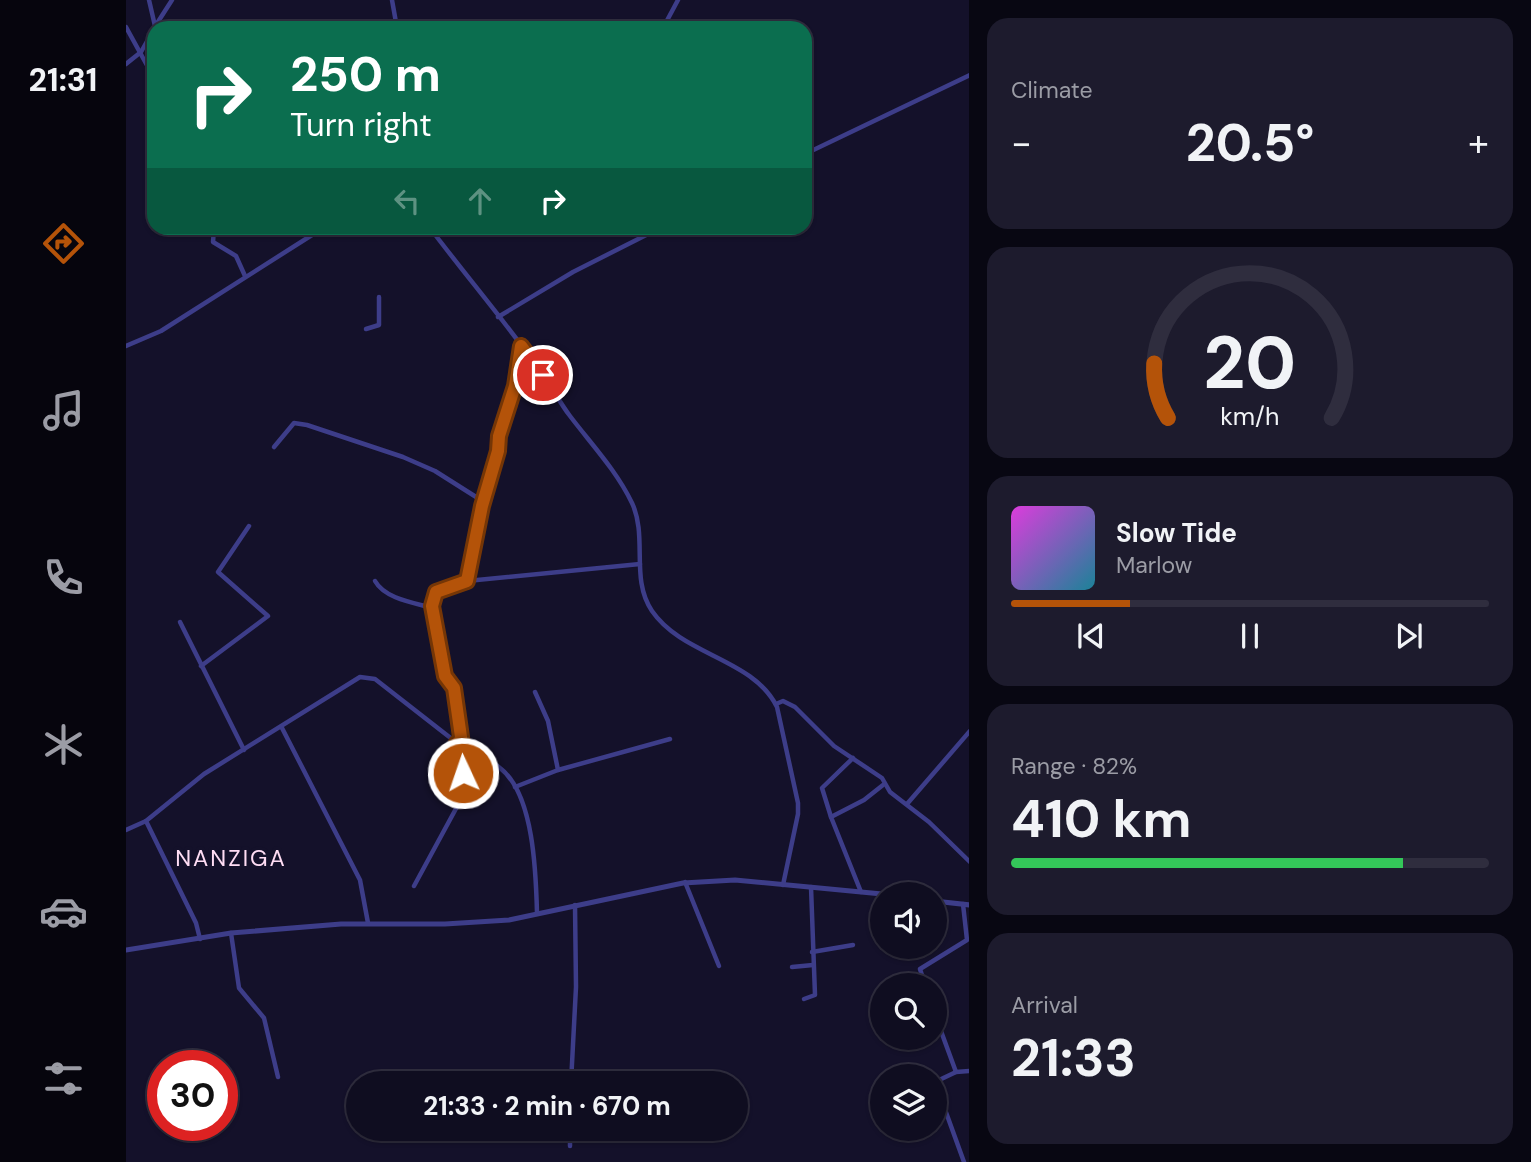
<!DOCTYPE html>
<meta charset="utf-8">
<style>
body{margin:0;font-family:"DM Sans",sans-serif;background:#1d1b2d;color:#f1f3f6;height:100vh;display:flex;flex-direction:column;font-size:26px;white-space:nowrap}
*{box-sizing:border-box;margin:0}
p{font-size:23px;color:#9b9ca5}
.icon{flex:none;width:38px;height:38px;fill:none;stroke:currentColor;stroke-width:2;stroke-linecap:round;stroke-linejoin:round}
.map{position:relative;flex:1;overflow:hidden}
.panel{display:flex;flex-direction:column;gap:18px;padding:18px;background:#080712;width:562px}
.panel>*{flex:none}
.top-card{position:absolute;left:21px;top:21px;width:665px;height:214px;border-radius:21px;box-shadow:0 2px 5px #0004,0 0 0 2px #2f2d3e;background:#0b6e4f;color:#fff;overflow:hidden}
.buttons{position:absolute;left:744px;top:882px;display:grid;gap:14px}
.buttons a{display:grid;place-items:center;width:77px;height:77px;border-radius:50%;background:#0f0d20;box-shadow:0 2px 5px #0004,0 0 0 2px #2f2d3e;font-size:35px}
.speed{position:absolute;left:21px;top:1050px;display:flex;gap:14px;font-size:35px;font-weight:700;text-align:center}
.speed>*{display:grid;place-content:center;width:91px;height:91px;border-radius:50%;background:#0f0d20;box-shadow:0 2px 5px #0004,0 0 0 2px #2f2d3e;line-height:1}
.speed .limit{border:10px solid #d22;background:#fff;color:#111}
.pin{position:absolute;display:grid;place-items:center;width:60px;height:60px;color:#fff;margin:-30px;border:4px solid #fff;border-radius:50%;box-shadow:0 2px 7px #0007}
.me{position:absolute;width:77px;margin:-38px;rotate:357deg;stroke-linejoin:round;filter:drop-shadow(0 0 5px #0008)}
.turn{display:flex;align-items:center;gap:24px;height:147px;padding:0 28px;font-size:32px}
.turn .icon{width:91px;height:91px;stroke-width:2.5}
.turn b{display:block;font-size:49px;line-height:60px}
.lanes{display:flex;align-items:center;height:66px;padding:0 28px;background:#0003;justify-content:center;gap:35px;direction:ltr}
.lanes .off{opacity:.35}
.big{font-size:52px;font-weight:700;line-height:1.1}
.panel .card{flex:1;display:flex;flex-direction:column;justify-content:center;gap:10px;min-width:0;padding:0 24px;border-radius:21px;background:#1d1b2d}
.panel .dial{align-items:center;gap:0}
.dial svg{height:182px;overflow:visible;fill:none;stroke:#2f2d3e;stroke-width:7;stroke-linecap:round;text-anchor:middle}
.dial text{fill:#f1f3f6;stroke:none}
.song{display:flex;align-items:center;gap:21px}
.cover{width:84px;height:84px;border-radius:10px;background:linear-gradient(135deg,hsl(300 70% 55%),hsl(190 70% 35%))}
.played{height:7px;border-radius:4px;background:linear-gradient(90deg,#b45309 25%,#2f2d3e 25%)}
.keys{display:flex;justify-content:space-around;direction:ltr}
.heat{display:flex;justify-content:space-between;align-items:center;font-size:38px;direction:ltr}
.charge{height:10px;border-radius:5px;background:linear-gradient(90deg,#34c759 82%,#2f2d3e 0)}
.trip{position:absolute;left:220px;top:1071px;width:402px;height:70px;border-radius:35px;background:#0f0d20;box-shadow:0 2px 5px #0004,0 0 0 2px #2f2d3e;font-weight:700;line-height:70px;text-align:center}
main{display:flex;flex:1;min-height:0}
.tabs{display:flex;flex-direction:column;width:126px;justify-content:space-around;align-items:center;background:#06050d;color:#9b9ca5}
.tabs .icon{width:49px;height:49px}
.tabs .on{color:#b45309}
.tabs b{font-size:32px;color:#f1f3f6}
.map>svg:first-child{display:block}
.lines{fill:none;stroke-linecap:round;stroke-linejoin:round}
.minor{stroke:#3d3d89;stroke-width:4.5}
.tertiary{stroke:#3d3d89;stroke-width:5}
.route-casing{stroke:#753606;stroke-width:18}
.route{stroke:#b45309;stroke-width:12}
.labels{text-anchor:middle;stroke-width:7;stroke-linejoin:round;paint-order:stroke}
.quarter-label{font-size:23px;letter-spacing:2px;fill:#ffddf4;stroke:#14112a}
</style>
<main>
<nav class="tabs">
<b>21:31</b>
<svg class="icon on" aria-label="directions" viewBox="0 0 24 24"><path d="M12 3l9 9-9 9-9-9zM9 14v-3h6M13 9l2 2-2 2"/></svg>
<svg class="icon" aria-label="music" viewBox="0 0 24 24"><path d="M9 18V5l10-2v13"/><circle cx="6" cy="18" r="3"/><circle cx="16" cy="16" r="3"/></svg>
<svg class="icon" aria-label="phone" viewBox="0 0 24 24"><path d="M5 4h4l2 5-3 2q2 4 5 5l2-3 5 2v4C11 20 4 13 5 4z"/></svg>
<svg class="icon" aria-label="climate" viewBox="0 0 24 24"><path d="M12 3v18M4 7l16 10M4 17L20 7"/></svg>
<svg class="icon" aria-label="car" viewBox="0 0 24 24"><path d="M5 17H2v-5l4-1 3-4h7l3 4 3 1v5h-3M9 17h6M6 11h13"/><circle cx="7" cy="17" r="2"/><circle cx="17" cy="17" r="2"/></svg>
<svg class="icon" aria-label="filters" viewBox="0 0 24 24"><path d="M4 7h16M4 17h16"/><circle cx="9" cy="7" r="2"/><circle cx="15" cy="17" r="2"/></svg>
</nav>
<div class="map">
<svg width="844" height="1162" viewBox="0 0 844 1162">
<rect width="100%" height="100%" fill="#14112a"/>
<g class="lines">
<!-- minor -->
<g class="minor">
<polyline points="23,0 29,26"/>
<polyline points="266,0 271,28"/>
<polyline points="0,27 28,78"/>
<polyline points="28,28 46,0"/>
<polyline points="537,28 552,0"/>
<polyline points="0,64 15,52 28,29"/>
<polyline points="679,154 844,75"/>
<polyline points="88,228 87,242 110,256 119,276"/>
<path d="M304,228C341,277 382,325 418,376C427,389 434,403 444,416C466,445 490,470 506,503C522,537 504,579 526,611C557,656 627,658 651,707L672,803V814L657,885"/>
<polyline points="372,317 447,272 534,228"/>
<polyline points="240,329 253,325 253,297"/>
<polyline points="0,346 35,331 197,228"/>
<polyline points="148,447 168,423 181,425 277,457 309,471 358,502"/>
<path d="M249,581C259,599 289,603 307,608"/>
<polyline points="341,581 356,506 372,451 373,436 389,386 394,348"/>
<polyline points="54,622 118,750"/>
<polyline points="75,666 142,616 92,572 123,526"/>
<polyline points="650,704 657,701 669,707 708,746 756,778 764,792 803,822 844,862"/>
<polyline points="156,728 234,880 242,923"/>
<polyline points="336,744 328,688 319,676 306,606 310,591 341,581 514,564"/>
<polyline points="432,770 544,739"/>
<polyline points="389,787 432,770 422,721 409,692"/>
<polyline points="781,804 844,731"/>
<polyline points="705,817 696,788 727,758"/>
<polyline points="0,830 20,821"/>
<polyline points="559,882 593,966"/>
<polyline points="288,886 339,792 331,743"/>
<polyline points="735,892 705,817 738,800 757,785"/>
<polyline points="105,933 113,988 138,1018 152,1077"/>
<path d="M74,939L70,923L20,821L78,774L234,677L249,679L331,743L338,744C349,754 363,759 374,768C408,794 410,874 411,913"/>
<polyline points="686,952 727,945"/>
<polyline points="666,967 687,965"/>
<polyline points="799,985 794,969 841,940 837,904"/>
<polyline points="678,999 689,995 685,887"/>
<polyline points="808,1012 830,1072"/>
<polyline points="445,1083 450,987 449,905"/>
<polyline points="444,1129 444,1146"/>
<polyline points="838,1162 809,1082 830,1072 844,1071"/>
</g>
<!-- tertiary -->
<g class="tertiary">
<polyline points="808,901 844,905"/>
<polyline points="0,950 105,933 215,924 319,924 383,920 557,883 609,880 756,894"/>
</g>
</g>
<g class="lines">
<defs>
<polyline id="route" points="337,773 331,743 336,744 328,688 319,676 306,606 310,592 341,581 356,506 372,451 373,436 389,386 395,346 417,375"/>
</defs>
<!-- route casing -->
<use href="#route" class="route-casing"/>
<!-- route -->
<use href="#route" class="route"/>
</g>
<g class="labels">
<!-- quarter labels -->
<g class="quarter-label">
<text x="105" y="866">NANZIGA</text>
</g>
</g>
</svg>
<div class="buttons">
<a><svg class="icon" aria-label="sound" viewBox="0 0 24 24"><path d="M4 9h4l5-4v14l-5-4H4zM17 9q2 3 0 6"/></svg></a>
<a><svg class="icon" aria-label="search" viewBox="0 0 24 24"><circle cx="10" cy="10" r="6"/><path d="M15 15l6 6"/></svg></a>
<a><svg class="icon" aria-label="layers" viewBox="0 0 24 24"><path d="M12 4l9 5-9 5-9-5zM3 14l9 5 9-5"/></svg></a>
</div>
<div class="speed"><div class="limit">30</div></div>
<div class="pin" style="left:417px;top:375px;background:#d93025"><svg class="icon" aria-label="arrive" viewBox="0 0 24 24"><path d="M6 21V4h12l-3 4 3 4H6"/></svg></div>
<svg class="me" style="left:337px;top:773px" viewBox="-20 -20 40 40"><circle r="17" fill="#b45309" stroke="#fff" stroke-width="3"/><path d="M0-11L8 9 0 5-8 9z" fill="#fff"/></svg>
<div class="trip">21:33 · 2 min · 670 m</div>
<div class="top-card">
<div class="turn"><svg class="icon" aria-label="right" viewBox="0 0 24 24"><path d="M7 20v-9h11M14 6l5 5-5 5"/></svg><div><b>250 m</b>Turn right</div></div>
<div class="lanes"><svg class="icon off" aria-label="left" viewBox="0 0 24 24"><path d="M17 20v-9H6M10 6l-5 5 5 5"/></svg><svg class="icon off" aria-label="ahead" viewBox="0 0 24 24"><path d="M12 20V5M6 11l6-6 6 6"/></svg><svg class="icon" aria-label="right" viewBox="0 0 24 24"><path d="M7 20v-9h11M14 6l5 5-5 5"/></svg></div>
</div>
</div>
<section class="panel">
<div class="card"><p>Climate</p>
<div class="heat"><a>−</a><b class="big">20.5°</b><a>+</a></div>
</div>
<div class="card dial"><svg viewBox="0 0 100 80">
<path d="M14 69A42 42 0 1 1 86 69"/>
<path d="M14 69A42 42 0 0 1 8 45" stroke="#b45309"/>
<text x="50" y="56" font-size="32" font-weight="700">20</text>
<text x="50" y="72" font-size="11">km/h</text>
</svg></div>
<div class="card">
<div class="song"><i class="cover"></i><div><b>Slow Tide</b><p>Marlow</p></div></div>
<div class="played"></div>
<div class="keys"><svg class="icon" aria-label="previous" viewBox="0 0 24 24"><path d="M18 5L8 12l10 7zM5 5v14"/></svg><svg class="icon" aria-label="pause" viewBox="0 0 24 24"><path d="M8 5v14M16 5v14"/></svg><svg class="icon" aria-label="next" viewBox="0 0 24 24"><path d="M6 5l10 7-10 7zM19 5v14"/></svg></div>
</div>
<div class="card"><p>Range · 82%</p><b class="big">410 km</b><div class="charge"></div></div>
<div class="card"><p>Arrival</p><b class="big">21:33</b></div>
</section>
</main>
